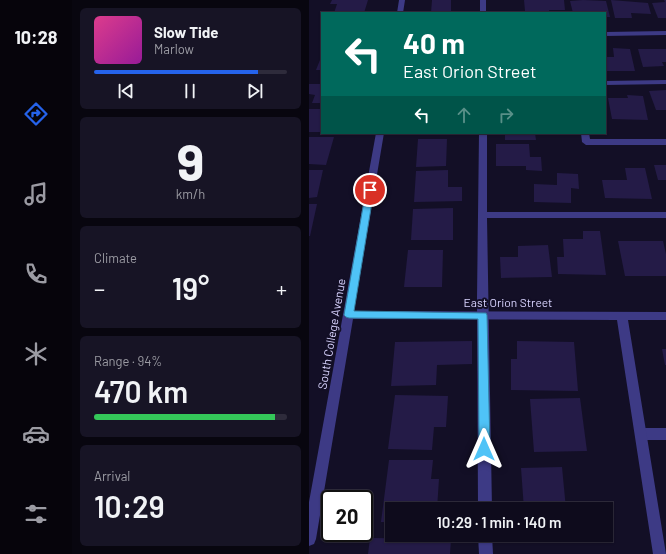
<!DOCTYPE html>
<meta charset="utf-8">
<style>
body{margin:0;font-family:Barlow,sans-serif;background:#171425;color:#f1f3f6;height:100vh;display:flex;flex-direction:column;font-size:15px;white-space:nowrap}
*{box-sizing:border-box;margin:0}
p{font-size:13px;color:#9b9ba3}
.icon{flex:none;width:22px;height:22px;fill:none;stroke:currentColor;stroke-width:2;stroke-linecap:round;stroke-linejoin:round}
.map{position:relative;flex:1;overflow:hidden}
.panel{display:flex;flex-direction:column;gap:8px;padding:8px;background:#08060f;width:237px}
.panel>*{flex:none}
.banner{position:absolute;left:12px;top:12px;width:285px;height:122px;border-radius:0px;box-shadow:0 1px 3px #0004,0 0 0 1px #2e2b3b;background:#00695c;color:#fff;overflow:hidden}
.speed{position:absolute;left:12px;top:490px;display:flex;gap:8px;font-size:20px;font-weight:700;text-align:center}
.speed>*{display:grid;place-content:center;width:52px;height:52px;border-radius:50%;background:#0e0b1c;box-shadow:0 1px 3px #0004,0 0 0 1px #2e2b3b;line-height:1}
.speed .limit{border:2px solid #111;border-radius:6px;background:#fff;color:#111}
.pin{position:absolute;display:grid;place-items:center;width:34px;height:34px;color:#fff;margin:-17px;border:2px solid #fff;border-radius:50%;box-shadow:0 1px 4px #0007}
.me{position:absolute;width:44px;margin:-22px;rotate:0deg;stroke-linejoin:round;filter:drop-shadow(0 0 3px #0008)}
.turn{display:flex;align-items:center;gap:14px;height:84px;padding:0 16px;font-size:18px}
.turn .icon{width:52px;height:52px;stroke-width:2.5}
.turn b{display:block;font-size:28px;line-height:34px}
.lanes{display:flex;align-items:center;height:38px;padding:0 16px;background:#0003;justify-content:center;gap:20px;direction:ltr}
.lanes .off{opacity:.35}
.big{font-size:30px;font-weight:600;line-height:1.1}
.panel .widget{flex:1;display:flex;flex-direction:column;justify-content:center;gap:6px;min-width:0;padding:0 14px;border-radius:6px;background:#171425}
.panel .dial{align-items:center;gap:0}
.dial b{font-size:52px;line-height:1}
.song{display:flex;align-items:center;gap:12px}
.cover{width:48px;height:48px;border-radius:6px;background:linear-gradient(135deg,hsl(330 70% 55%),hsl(300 70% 35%))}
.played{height:4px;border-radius:2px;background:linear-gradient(90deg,#2563eb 85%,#2e2b3b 85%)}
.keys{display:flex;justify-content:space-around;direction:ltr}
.heat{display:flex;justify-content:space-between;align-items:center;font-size:22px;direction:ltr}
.charge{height:6px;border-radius:3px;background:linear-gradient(90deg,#34c759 94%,#2e2b3b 0)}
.trip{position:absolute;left:76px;top:502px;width:228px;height:40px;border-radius:0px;background:#0e0b1c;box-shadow:0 1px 3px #0004,0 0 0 1px #2e2b3b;font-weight:600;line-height:40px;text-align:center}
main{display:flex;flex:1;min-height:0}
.tab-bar{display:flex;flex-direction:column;width:72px;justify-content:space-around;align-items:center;background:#06040b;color:#9b9ba3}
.tab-bar .icon{width:28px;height:28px}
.tab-bar .selected{color:#2563eb}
.tab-bar b{font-size:18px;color:#f1f3f6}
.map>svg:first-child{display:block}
.building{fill:#241b47}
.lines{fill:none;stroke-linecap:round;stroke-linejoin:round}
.lane{fill:#3d3a85;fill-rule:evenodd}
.street{fill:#3d3a85;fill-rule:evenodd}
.route{fill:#4fc3f7;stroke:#337fa1}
.labels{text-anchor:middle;stroke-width:4;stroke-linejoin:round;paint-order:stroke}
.street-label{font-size:12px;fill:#d9d4ff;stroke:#130f26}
</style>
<main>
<nav class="tab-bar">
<b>10:28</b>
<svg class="icon selected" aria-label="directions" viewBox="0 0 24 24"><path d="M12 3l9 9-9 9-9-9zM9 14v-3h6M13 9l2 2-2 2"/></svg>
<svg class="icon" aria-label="music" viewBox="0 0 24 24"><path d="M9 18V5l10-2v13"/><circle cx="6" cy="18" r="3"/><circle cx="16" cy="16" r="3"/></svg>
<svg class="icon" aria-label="phone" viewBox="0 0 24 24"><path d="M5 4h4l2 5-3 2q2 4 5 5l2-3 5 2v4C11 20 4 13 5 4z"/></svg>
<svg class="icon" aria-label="climate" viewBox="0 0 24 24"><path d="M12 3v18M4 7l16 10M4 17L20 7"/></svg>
<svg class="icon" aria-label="car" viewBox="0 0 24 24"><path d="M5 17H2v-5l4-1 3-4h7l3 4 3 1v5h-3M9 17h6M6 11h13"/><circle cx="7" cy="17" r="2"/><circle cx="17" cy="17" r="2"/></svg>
<svg class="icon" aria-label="filters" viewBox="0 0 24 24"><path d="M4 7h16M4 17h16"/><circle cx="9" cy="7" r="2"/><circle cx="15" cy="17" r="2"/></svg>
</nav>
<section class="panel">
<div class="widget">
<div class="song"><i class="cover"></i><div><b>Slow Tide</b><p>Marlow</p></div></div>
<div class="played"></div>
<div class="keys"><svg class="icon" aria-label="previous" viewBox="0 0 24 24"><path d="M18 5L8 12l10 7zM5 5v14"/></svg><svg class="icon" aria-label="pause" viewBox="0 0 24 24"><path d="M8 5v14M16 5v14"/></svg><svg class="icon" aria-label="next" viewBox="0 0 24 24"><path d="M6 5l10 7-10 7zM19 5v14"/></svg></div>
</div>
<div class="widget dial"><b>9</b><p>km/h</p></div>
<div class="widget"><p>Climate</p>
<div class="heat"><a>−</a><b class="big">19°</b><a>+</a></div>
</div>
<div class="widget"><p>Range · 94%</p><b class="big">470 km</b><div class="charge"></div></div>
<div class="widget"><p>Arrival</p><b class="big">10:29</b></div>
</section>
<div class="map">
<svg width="357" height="554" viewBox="0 0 357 554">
<rect width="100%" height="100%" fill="#130f26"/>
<!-- building -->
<g class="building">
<polygon points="23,0 59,0 55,13 25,13 28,4 21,4"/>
<polygon points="123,0 142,0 142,13 122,13"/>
<polygon points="215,0 255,0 256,10 240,10 241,13 226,13 225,11 216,11"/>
<polygon points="274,0 297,1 301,17 296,17 296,13 264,13 261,1"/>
<polygon points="302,0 339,3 342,14 322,13 323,18 306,18"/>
<polygon points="355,0 357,0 357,18 349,18 343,3 356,2"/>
<polygon points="304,48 321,49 326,71 296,71 296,57 305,57"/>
<polygon points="329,49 357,49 357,62 353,62 355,66 334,67"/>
<polygon points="11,60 13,60 13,70 7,70"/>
<polygon points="0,84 13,84 13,103 3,103 6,95 0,94"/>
<polygon points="357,90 357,110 347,110 340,91"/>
<polygon points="318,95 334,96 339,120 303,119 299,98 319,98"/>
<rect x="0" y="109" width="13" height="23"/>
<polygon points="196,133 226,133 227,140 196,140"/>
<polygon points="0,137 25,137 17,165 0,164"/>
<polygon points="109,139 138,139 137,166 107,167"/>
<polygon points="187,144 220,144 221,157 232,157 233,171 217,170 217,166 187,166"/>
<polygon points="345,165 357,165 357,180 349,180"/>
<polygon points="316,168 336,168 343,199 296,198 293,180 318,180"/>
<polygon points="0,170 14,170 8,197 0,198"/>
<polygon points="139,170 139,187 153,187 153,201 105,202 107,171"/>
<polygon points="248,173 269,174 270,189 262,188 262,203 225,202 225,184 248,185"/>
<polygon points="0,204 8,204 1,236 0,236"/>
<polygon points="144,208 144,240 102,240 104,209"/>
<polygon points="274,231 291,231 297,275 249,274 248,257 255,257 254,239 274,239"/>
<polygon points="309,241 354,241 357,254 357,276 316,276"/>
<polygon points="239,245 243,277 192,278 191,257 209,257 209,246"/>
<polygon points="99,250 134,250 133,287 95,287"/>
<polygon points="163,341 163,364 128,365 127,385 82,386 86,342"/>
<polygon points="208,341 265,342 269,391 202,390 202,359 208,359"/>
<polygon points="353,349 357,349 357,365 356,365"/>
<polygon points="86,395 139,396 137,427 125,427 123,450 79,449"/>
<polygon points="271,398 278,451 225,452 221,399"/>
<polygon points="80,460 124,460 122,479 130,479 128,509 83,509 83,522 72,522"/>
<polygon points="253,467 257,509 215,509 212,468"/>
<polygon points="208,535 287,535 288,537 208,539"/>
<polygon points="61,538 142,539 141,554 59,554"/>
</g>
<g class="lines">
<!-- lane -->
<g class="lane">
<rect x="171" y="0" width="6" height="13"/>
<polygon points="357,80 357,84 296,85 296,81"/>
<polygon points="170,133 178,133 178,212 357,212 357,218 178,218 183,509 169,509 168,298"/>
<polygon points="332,428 357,428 357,440 332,440 328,438 326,434 328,430"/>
<polygon points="169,535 183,535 184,554 170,554"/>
</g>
<!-- street -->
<g class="street">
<polygon points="90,0 96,0 94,13 88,13"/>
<polygon points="357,31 357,35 296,36 296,32"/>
<polygon points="67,133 75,133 45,311 357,312 357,320 319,320 357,554 344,554 308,320 44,319 7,539 5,544 0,546 0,502"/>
<polygon points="272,133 280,133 281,139 357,139 357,145 277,145 273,142"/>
</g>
</g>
<!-- route -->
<polygon class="route" points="61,188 65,190 45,311 177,313 178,315 181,449 179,453 175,454 171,453 170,449 169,319 40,318 37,317 35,315 57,190"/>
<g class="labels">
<!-- street labels -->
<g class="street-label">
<text x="199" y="307">East Orion Street</text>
<text transform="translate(23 334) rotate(-80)" y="4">South College Avenue</text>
</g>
</g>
</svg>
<div class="speed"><div class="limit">20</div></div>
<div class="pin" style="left:61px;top:190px;background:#d93025"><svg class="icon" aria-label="arrive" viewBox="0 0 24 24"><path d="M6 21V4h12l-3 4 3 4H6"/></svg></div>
<svg class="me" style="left:175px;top:449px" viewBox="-20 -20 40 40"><path d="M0-17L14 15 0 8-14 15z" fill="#4fc3f7" stroke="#fff" stroke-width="4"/></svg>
<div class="trip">10:29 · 1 min · 140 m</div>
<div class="banner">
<div class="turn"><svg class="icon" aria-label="left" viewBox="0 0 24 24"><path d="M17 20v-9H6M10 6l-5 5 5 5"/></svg><div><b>40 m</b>East Orion Street</div></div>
<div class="lanes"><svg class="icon" aria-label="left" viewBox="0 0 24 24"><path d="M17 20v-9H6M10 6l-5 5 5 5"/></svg><svg class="icon off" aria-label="ahead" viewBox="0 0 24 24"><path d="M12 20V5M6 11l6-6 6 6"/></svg><svg class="icon off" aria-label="right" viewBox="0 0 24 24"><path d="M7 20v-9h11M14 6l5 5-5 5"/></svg></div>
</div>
</div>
</main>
